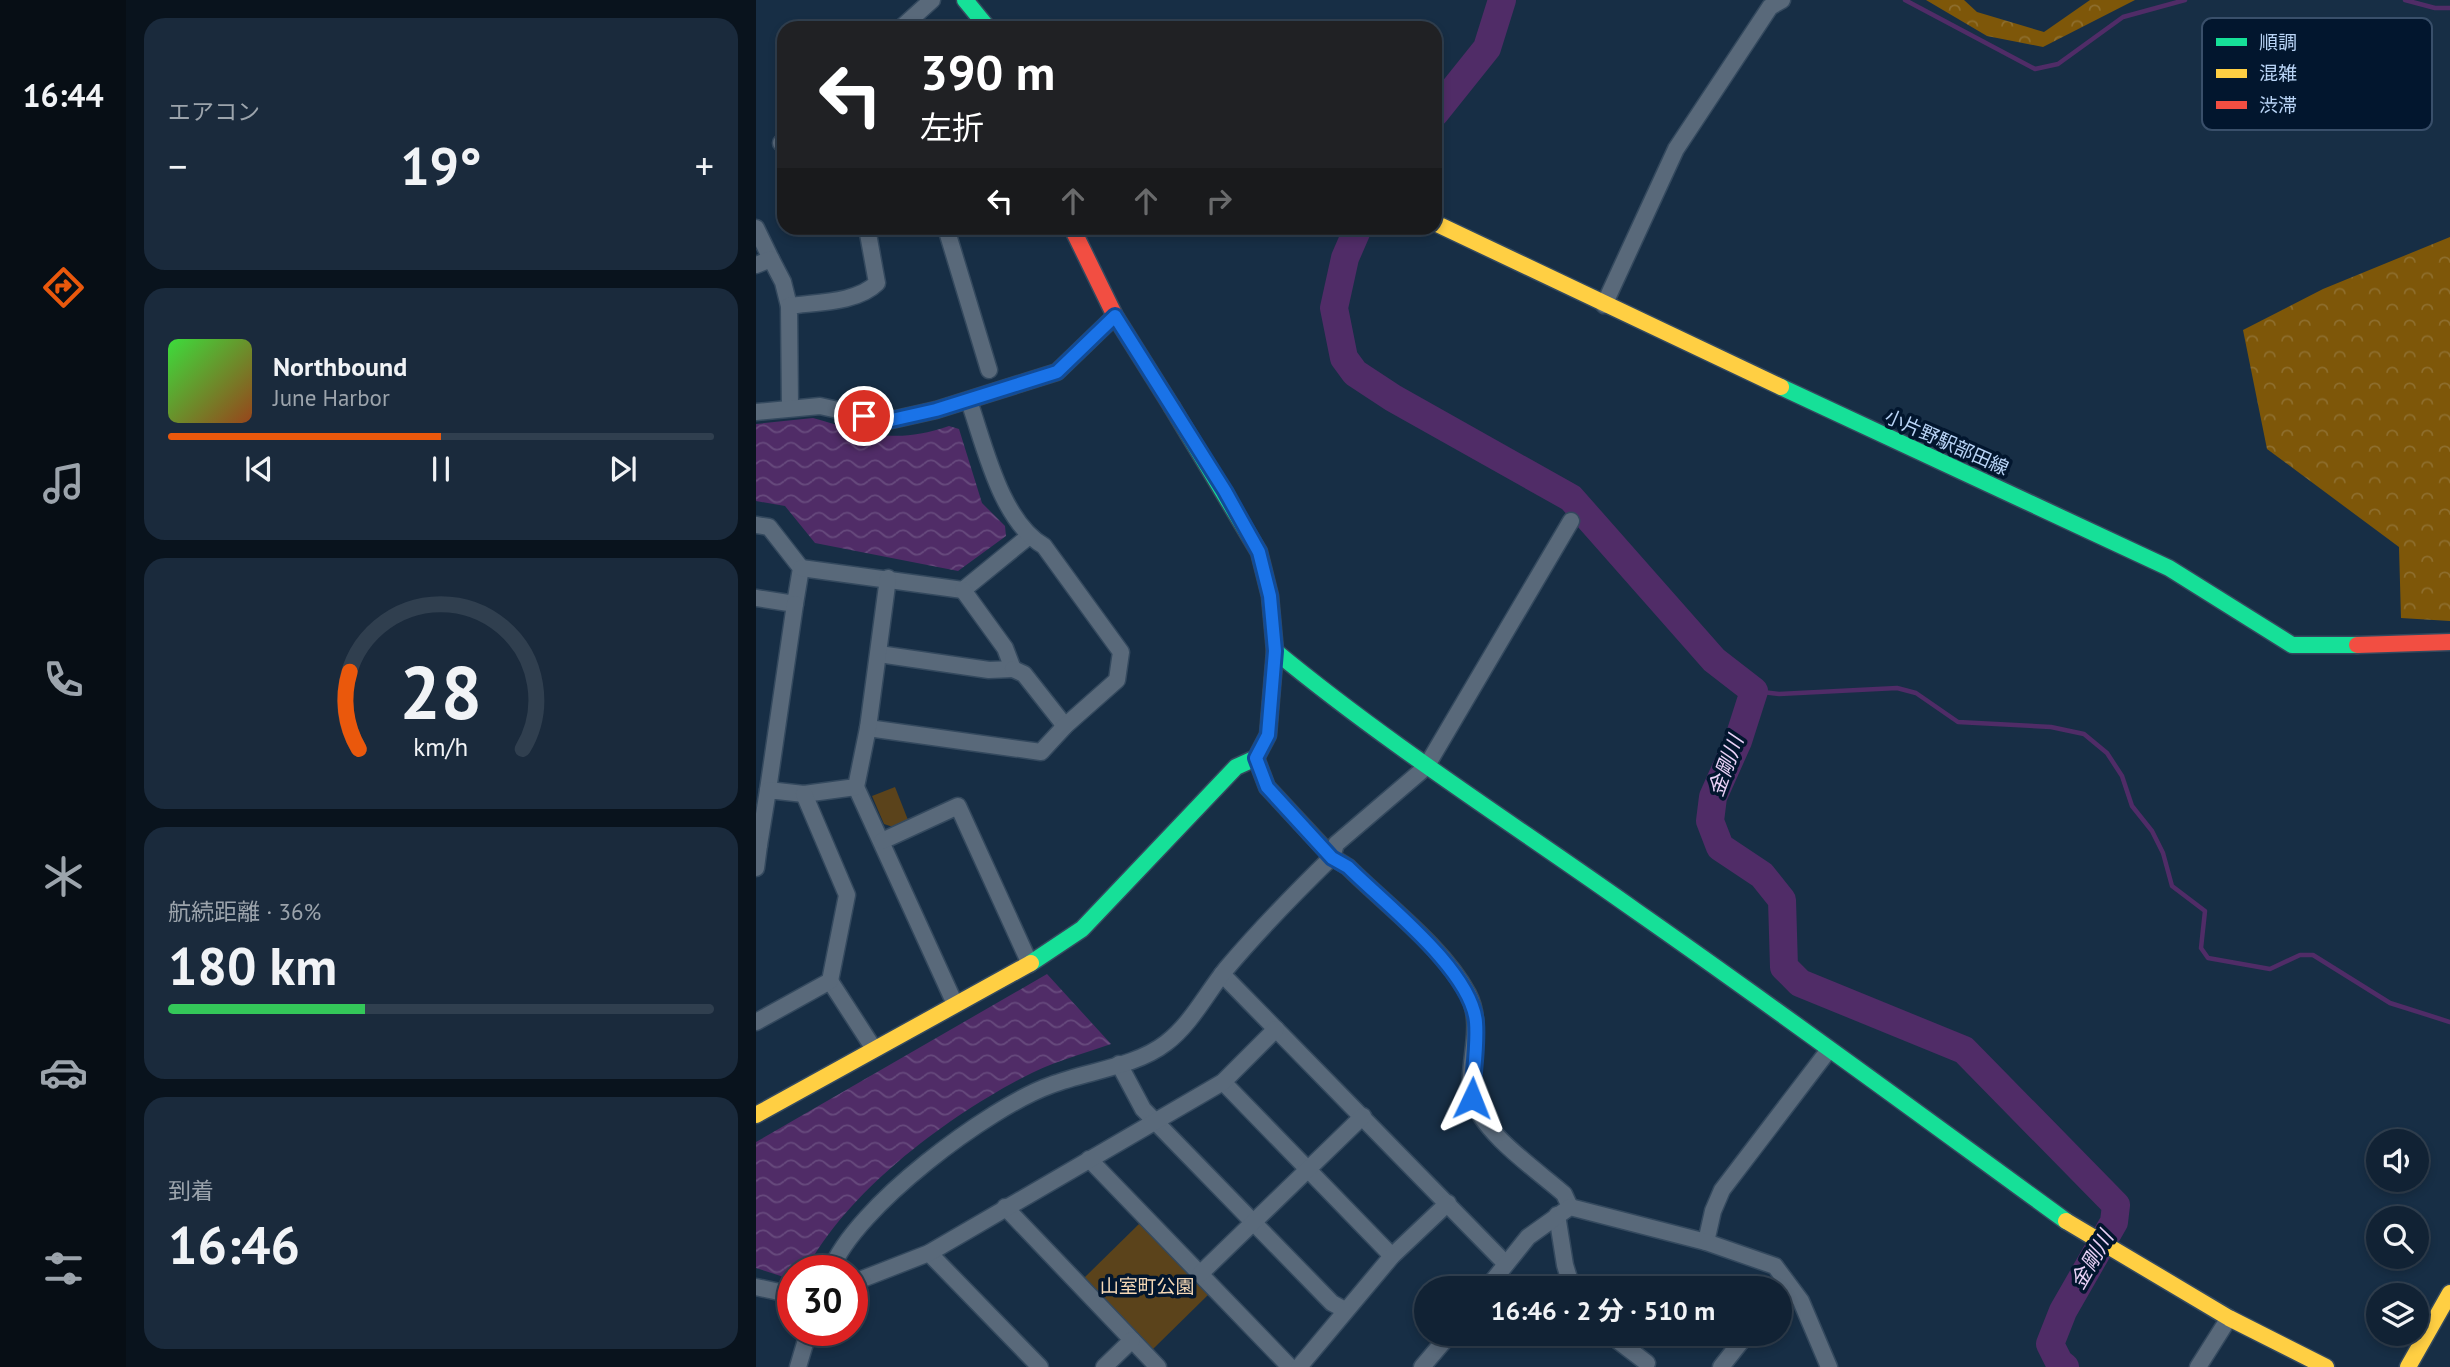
<!DOCTYPE html>
<html lang="ja">
<meta charset="utf-8">
<style>
body{margin:0;font-family:"PT Sans","Noto Sans JP",sans-serif;background:#1a2a3c;color:#f1f3f6;height:100vh;display:flex;flex-direction:column;font-size:26px;white-space:nowrap}
*{box-sizing:border-box;margin:0}
p{font-size:23px;color:#9ca4ac}
.icon{flex:none;width:38px;height:38px;fill:none;stroke:currentColor;stroke-width:2;stroke-linecap:round;stroke-linejoin:round}
.map{position:relative;flex:1;overflow:hidden}
.sheet{display:flex;flex-direction:column;gap:18px;padding:18px;background:#09131d;width:630px}
.sheet>*{flex:none}
.hud{position:absolute;left:21px;top:21px;width:665px;height:214px;border-radius:21px;box-shadow:0 4px 10px #0003,0 0 0 2px #303f4f;background:#202124;color:#fff;overflow:hidden}
.buttons{position:absolute;left:1610px;top:1129px;display:grid;gap:14px}
.buttons a{display:grid;place-items:center;width:63px;height:63px;border-radius:50%;background:#112234;box-shadow:0 4px 10px #0003,0 0 0 2px #303f4f;font-size:35px}
.speed{position:absolute;left:21px;top:1255px;display:flex;gap:14px;font-size:35px;font-weight:700;text-align:center}
.speed>*{display:grid;place-content:center;width:91px;height:91px;border-radius:50%;background:#112234;box-shadow:0 4px 10px #0003,0 0 0 2px #303f4f;line-height:1}
.speed .limit{border:10px solid #d22;background:#fff;color:#111}
.pin{position:absolute;display:grid;place-items:center;width:60px;height:60px;color:#fff;margin:-30px;border:4px solid #fff;border-radius:50%;box-shadow:0 2px 7px #0007}
.me{position:absolute;width:77px;margin:-38px;rotate:2deg;stroke-linejoin:round;filter:drop-shadow(0 0 5px #0008)}
.turn{display:flex;align-items:center;gap:24px;height:147px;padding:0 28px;font-size:32px}
.turn .icon{width:91px;height:91px;stroke-width:2.5}
.turn b{display:block;font-size:49px;line-height:60px}
.lanes{display:flex;align-items:center;height:66px;padding:0 28px;background:#0003;justify-content:center;gap:35px;direction:ltr}
.lanes .off{opacity:.35}
.big{font-size:52px;font-weight:700;line-height:1.1}
.sheet .tile{flex:1;display:flex;flex-direction:column;justify-content:center;gap:10px;min-width:0;padding:0 24px;border-radius:21px;background:#1a2a3c}
.sheet .dial{align-items:center;gap:0}
.dial svg{height:182px;overflow:visible;fill:none;stroke:#303f4f;stroke-width:7;stroke-linecap:round;text-anchor:middle}
.dial text{fill:#f1f3f6;stroke:none}
.song{display:flex;align-items:center;gap:21px}
.cover{width:84px;height:84px;border-radius:10px;background:linear-gradient(135deg,hsl(120 70% 55%),hsl(20 70% 35%))}
.played{height:7px;border-radius:4px;background:linear-gradient(90deg,#ea580c 50%,#303f4f 50%)}
.keys{display:flex;justify-content:space-around;direction:ltr}
.heat{display:flex;justify-content:space-between;align-items:center;font-size:38px;direction:ltr}
.charge{height:10px;border-radius:5px;background:linear-gradient(90deg,#34c759 36%,#303f4f 0)}
.trip{position:absolute;left:658px;top:1276px;width:378px;height:70px;border-radius:35px;background:#112234;box-shadow:0 4px 10px #0003,0 0 0 2px #303f4f;font-weight:700;line-height:70px;text-align:center}
main{display:flex;flex:1;min-height:0}
.tabs{display:flex;flex-direction:column;width:126px;justify-content:space-around;align-items:center;background:#070e15;color:#9ca4ac}
.tabs .icon{width:49px;height:49px}
.tabs .active{color:#ea580c}
.tabs b{font-size:32px;color:#f1f3f6}
.map>svg:first-child{display:block}
.green{fill:#5b431b}
.forest{fill:url(#forest-crowns)}
.water{fill:url(#water-waves)}
.lines{fill:none;stroke-linecap:round;stroke-linejoin:round}
.stream{stroke:#502c67;stroke-width:4.5}
.river{stroke:#502c67;stroke-width:28}
.street-casing{stroke:#34495e;stroke-width:19}
.fast-casing{stroke:#34495e;stroke-width:19}
.slow-casing{stroke:#34495e;stroke-width:19}
.jam-casing{stroke:#34495e;stroke-width:19}
.street{stroke:#59697a;stroke-width:16}
.fast{stroke:#16e098;stroke-width:16}
.slow{stroke:#ffcf43;stroke-width:16}
.jam{stroke:#f24e42;stroke-width:16}
.route-casing{stroke:#114b97;stroke-width:18}
.route{stroke:#1a73e8;stroke-width:12}
.labels{text-anchor:middle;stroke-width:7;stroke-linejoin:round;paint-order:stroke}
.street-label{font-size:19px;fill:#b9d4f6;stroke:#02162e}
.park-label{font-size:19px;fill:#f6d9b6;stroke:#02162e}
.water-label{font-size:21px;font-style:italic;fill:#ead2f7;stroke:#02162e}
.key{fill:#02162e;stroke:#394f6a;stroke-width:2}
.key-label{font-size:19px;fill:#b9d4f6}
</style>
<main>
<nav class="tabs">
<b>16:44</b>
<svg class="icon active" aria-label="directions" viewBox="0 0 24 24"><path d="M12 3l9 9-9 9-9-9zM9 14v-3h6M13 9l2 2-2 2"/></svg>
<svg class="icon" aria-label="music" viewBox="0 0 24 24"><path d="M9 18V5l10-2v13"/><circle cx="6" cy="18" r="3"/><circle cx="16" cy="16" r="3"/></svg>
<svg class="icon" aria-label="phone" viewBox="0 0 24 24"><path d="M5 4h4l2 5-3 2q2 4 5 5l2-3 5 2v4C11 20 4 13 5 4z"/></svg>
<svg class="icon" aria-label="climate" viewBox="0 0 24 24"><path d="M12 3v18M4 7l16 10M4 17L20 7"/></svg>
<svg class="icon" aria-label="car" viewBox="0 0 24 24"><path d="M5 17H2v-5l4-1 3-4h7l3 4 3 1v5h-3M9 17h6M6 11h13"/><circle cx="7" cy="17" r="2"/><circle cx="17" cy="17" r="2"/></svg>
<svg class="icon" aria-label="filters" viewBox="0 0 24 24"><path d="M4 7h16M4 17h16"/><circle cx="9" cy="7" r="2"/><circle cx="15" cy="17" r="2"/></svg>
</nav>
<section class="sheet">
<div class="tile"><p>エアコン</p>
<div class="heat"><a>−</a><b class="big">19°</b><a>+</a></div>
</div>
<div class="tile">
<div class="song"><i class="cover"></i><div><b>Northbound</b><p>June Harbor</p></div></div>
<div class="played"></div>
<div class="keys"><svg class="icon" aria-label="previous" viewBox="0 0 24 24"><path d="M18 5L8 12l10 7zM5 5v14"/></svg><svg class="icon" aria-label="pause" viewBox="0 0 24 24"><path d="M8 5v14M16 5v14"/></svg><svg class="icon" aria-label="next" viewBox="0 0 24 24"><path d="M6 5l10 7-10 7zM19 5v14"/></svg></div>
</div>
<div class="tile dial"><svg viewBox="0 0 100 80">
<path d="M14 69A42 42 0 1 1 86 69"/>
<path d="M14 69A42 42 0 0 1 10 35" stroke="#ea580c"/>
<text x="50" y="56" font-size="32" font-weight="700">28</text>
<text x="50" y="72" font-size="11">km/h</text>
</svg></div>
<div class="tile"><p>航続距離 · 36%</p><b class="big">180 km</b><div class="charge"></div></div>
<div class="tile"><p>到着</p><b class="big">16:46</b></div>
</section>
<div class="map">
<svg width="1694" height="1367" viewBox="0 0 1694 1367">
<defs>
<pattern id="forest-crowns" width="20" height="18" patternUnits="userSpaceOnUse" patternTransform="scale(1.75)"><rect width="20" height="18" fill="#7e5709"/><path d="M2 6a3 3 0 1 1 6 0M12 15a3 3 0 1 1 6 0" fill="none" stroke="#8e6e2d"/></pattern>
<pattern id="water-waves" width="16" height="10" patternUnits="userSpaceOnUse" patternTransform="scale(1.75)"><rect width="16" height="10" fill="#502c67"/><path d="M0 5q4-4 8 0t8 0" fill="none" stroke="#674a7d"/></pattern>
</defs>
<rect width="100%" height="100%" fill="#172e45"/>
<!-- green -->
<g class="green">
<polygon points="139,787 152,820 137,827 128,824 116,796"/>
<polygon points="384,1223 453,1294 397,1349 328,1278"/>
</g>
<!-- forest -->
<g class="forest">
<polygon points="1170,0 1208,0 1221,12 1288,32 1334,0 1379,0 1287,47 1231,36"/>
<polygon points="1694,237 1694,621 1645,618 1643,547 1511,449 1487,330 1567,289"/>
</g>
<!-- water -->
<g class="water">
<path d="M57,418C111,433 137,445 193,426L203,429L226,503L249,526L250,536L202,571L59,543L29,506L0,501V424Z"/>
<path d="M291,974L355,1044C326,1054 293,1063 266,1078C188,1119 91,1192 50,1270H37V1280L0,1268V1142Z"/>
</g>
<g class="lines">
<!-- stream -->
<g class="stream">
<polyline points="1149,0 1279,69 1302,64 1367,17 1429,0"/>
<polyline points="1649,0 1679,8 1694,8"/>
<polyline points="998,691 1023,694 1141,688 1160,693 1202,722 1295,727 1328,734 1351,753 1366,776 1376,806 1396,831 1407,853 1416,886 1449,911 1445,948 1452,958 1514,969 1544,955 1557,955 1634,1003 1694,1022"/>
</g>
<!-- river -->
<g class="river">
<polyline points="679,113 731,48 746,0"/>
<polyline points="602,228 589,258 578,308 588,358 599,373 637,398 815,498 958,660 998,691 982,741 957,797 954,821 964,847 1006,875 1026,900 1028,967 1044,983 1208,1050 1360,1205 1358,1222 1307,1311 1294,1344 1303,1362 1309,1367"/>
</g>
<defs>
<g id="street">
<polyline points="145,28 176,0"/>
<polyline points="25,143 28,140"/>
<polyline points="0,228 15,259"/>
<polyline points="190,228 233,370"/>
<polyline points="0,265 15,259 27,282 33,306"/>
<polyline points="848,305 920,149 1014,7 1026,0"/>
<path d="M34,407L33,306C60,302 101,303 121,283L111,228"/>
<polyline points="0,412 64,406 131,421 180,410 301,372 359,316"/>
<polyline points="0,525 13,527 45,568 39,604 0,598"/>
<polyline points="45,568 207,590 272,537"/>
<polyline points="123,654 233,670 257,669 249,648 207,590"/>
<polyline points="257,669 268,674 309,726"/>
<path d="M112,728L285,752L309,726L361,680L365,652L288,546C245,521 229,447 213,401"/>
<path d="M500,758L511,787L576,857L592,867C630,905 687,947 712,994C730,1028 708,1068 717,1099C726,1133 782,1171 808,1194L814,1207"/>
<polyline points="100,787 199,1004"/>
<polyline points="12,790 39,604"/>
<polyline points="126,841 202,806 274,964"/>
<polyline points="0,844 3,845 12,790 48,794 100,787 112,728 132,578"/>
<polyline points="0,868 3,845"/>
<polyline points="466,974 750,1264"/>
<polyline points="74,981 118,1049"/>
<polyline points="0,1022 74,981 91,895 48,794"/>
<polyline points="363,1064 387,1109 576,1303 589,1310"/>
<polyline points="467,1082 636,1256"/>
<polyline points="333,1159 534,1367"/>
<polyline points="249,1207 402,1367"/>
<polyline points="801,1215 809,1265 816,1288"/>
<polyline points="950,1242 957,1211 966,1190 1072,1051"/>
<polyline points="173,1253 284,1367"/>
<path d="M75,1270C98,1208 233,1107 295,1085C331,1071 379,1067 410,1043C435,1024 450,994 470,969C503,930 539,893 576,857L580,844L670,767L815,521"/>
<polyline points="444,1274 607,1116"/>
<polyline points="96,1283 173,1253 467,1082 520,1029"/>
<polyline points="0,1287 37,1295"/>
<polyline points="731,1288 772,1237 814,1207 950,1242 1019,1266 1045,1301 1073,1367"/>
<polyline points="853,1334 891,1363"/>
<polyline points="42,1367 53,1330"/>
<polyline points="348,1367 376,1340"/>
<polyline points="543,1367 636,1256 692,1203"/>
<polyline points="666,1367 694,1334"/>
<polyline points="965,1367 991,1334"/>
<polyline points="1442,1367 1473,1318"/>
</g>
<g id="fast">
<polyline points="209,0 232,28"/>
<polyline points="1025,387 1413,568 1536,645 1601,645"/>
<path d="M519,651C634,746 759,825 880,911C1025,1012 1167,1117 1310,1221"/>
<polyline points="275,963 326,929 480,767 500,758 512,735 519,651 514,596 503,552 416,407"/>
</g>
<g id="slow">
<polyline points="679,223 1025,387"/>
<polyline points="0,1115 275,963"/>
<polyline points="1310,1221 1473,1318 1570,1367"/>
<polyline points="1652,1367 1694,1293"/>
</g>
<g id="jam">
<polyline points="316,228 359,316 416,407"/>
<polyline points="1601,645 1694,642"/>
</g>
</defs>
<!-- street casing -->
<use href="#street" class="street-casing"/>
<!-- fast casing -->
<use href="#fast" class="fast-casing"/>
<!-- slow casing -->
<use href="#slow" class="slow-casing"/>
<!-- jam casing -->
<use href="#jam" class="jam-casing"/>
<!-- street -->
<use href="#street" class="street"/>
<!-- fast -->
<use href="#fast" class="fast"/>
<!-- slow -->
<use href="#slow" class="slow"/>
<!-- jam -->
<use href="#jam" class="jam"/>
</g>
<g class="lines">
<defs>
<path id="route" d="M108,416L131,421L180,410L301,372L359,316L469,491L503,552L514,596L519,651L512,735L500,758L511,787L576,858L592,867C629,904 715,970 720,1022C722,1047 717,1073 716,1098"/>
</defs>
<!-- route casing -->
<use href="#route" class="route-casing"/>
<!-- route -->
<use href="#route" class="route"/>
</g>
<g class="labels">
<!-- street labels -->
<g class="street-label">
<text transform="translate(1191 442) rotate(24)" y="7">小片野駅部田線</text>
</g>
<!-- park labels -->
<g class="park-label">
<text x="391" y="1293">山室町公園</text>
</g>
<!-- water labels -->
<g class="water-label">
<text transform="translate(970 766) rotate(-70)" y="7">金剛川</text>
<text transform="translate(1336 1260) rotate(-60)" y="7">金剛川</text>
</g>
</g>
<!-- legend -->
<rect x="1446" y="18" width="230" height="112" rx="10" class="key"/>
<rect x="1460" y="38" width="31" height="8" fill="#16e098"/>
<rect x="1460" y="69" width="31" height="9" fill="#ffcf43"/>
<rect x="1460" y="101" width="31" height="8" fill="#f24e42"/>
<g class="key-label">
<text x="1503" y="49">順調</text>
<text x="1503" y="80">混雑</text>
<text x="1503" y="112">渋滞</text>
</g>
</svg>
<div class="buttons">
<a><svg class="icon" aria-label="sound" viewBox="0 0 24 24"><path d="M4 9h4l5-4v14l-5-4H4zM17 9q2 3 0 6"/></svg></a>
<a><svg class="icon" aria-label="search" viewBox="0 0 24 24"><circle cx="10" cy="10" r="6"/><path d="M15 15l6 6"/></svg></a>
<a><svg class="icon" aria-label="layers" viewBox="0 0 24 24"><path d="M12 4l9 5-9 5-9-5zM3 14l9 5 9-5"/></svg></a>
</div>
<div class="speed"><div class="limit">30</div></div>
<div class="pin" style="left:108px;top:416px;background:#d93025"><svg class="icon" aria-label="arrive" viewBox="0 0 24 24"><path d="M6 21V4h12l-3 4 3 4H6"/></svg></div>
<svg class="me" style="left:716px;top:1098px" viewBox="-20 -20 40 40"><path d="M0-17L14 15 0 8-14 15z" fill="#1a73e8" stroke="#fff" stroke-width="4"/></svg>
<div class="trip">16:46 · 2 分 · 510 m</div>
<div class="hud">
<div class="turn"><svg class="icon" aria-label="left" viewBox="0 0 24 24"><path d="M17 20v-9H6M10 6l-5 5 5 5"/></svg><div><b>390 m</b>左折</div></div>
<div class="lanes"><svg class="icon" aria-label="left" viewBox="0 0 24 24"><path d="M17 20v-9H6M10 6l-5 5 5 5"/></svg><svg class="icon off" aria-label="ahead" viewBox="0 0 24 24"><path d="M12 20V5M6 11l6-6 6 6"/></svg><svg class="icon off" aria-label="ahead" viewBox="0 0 24 24"><path d="M12 20V5M6 11l6-6 6 6"/></svg><svg class="icon off" aria-label="right" viewBox="0 0 24 24"><path d="M7 20v-9h11M14 6l5 5-5 5"/></svg></div>
</div>
</div>
</main>
